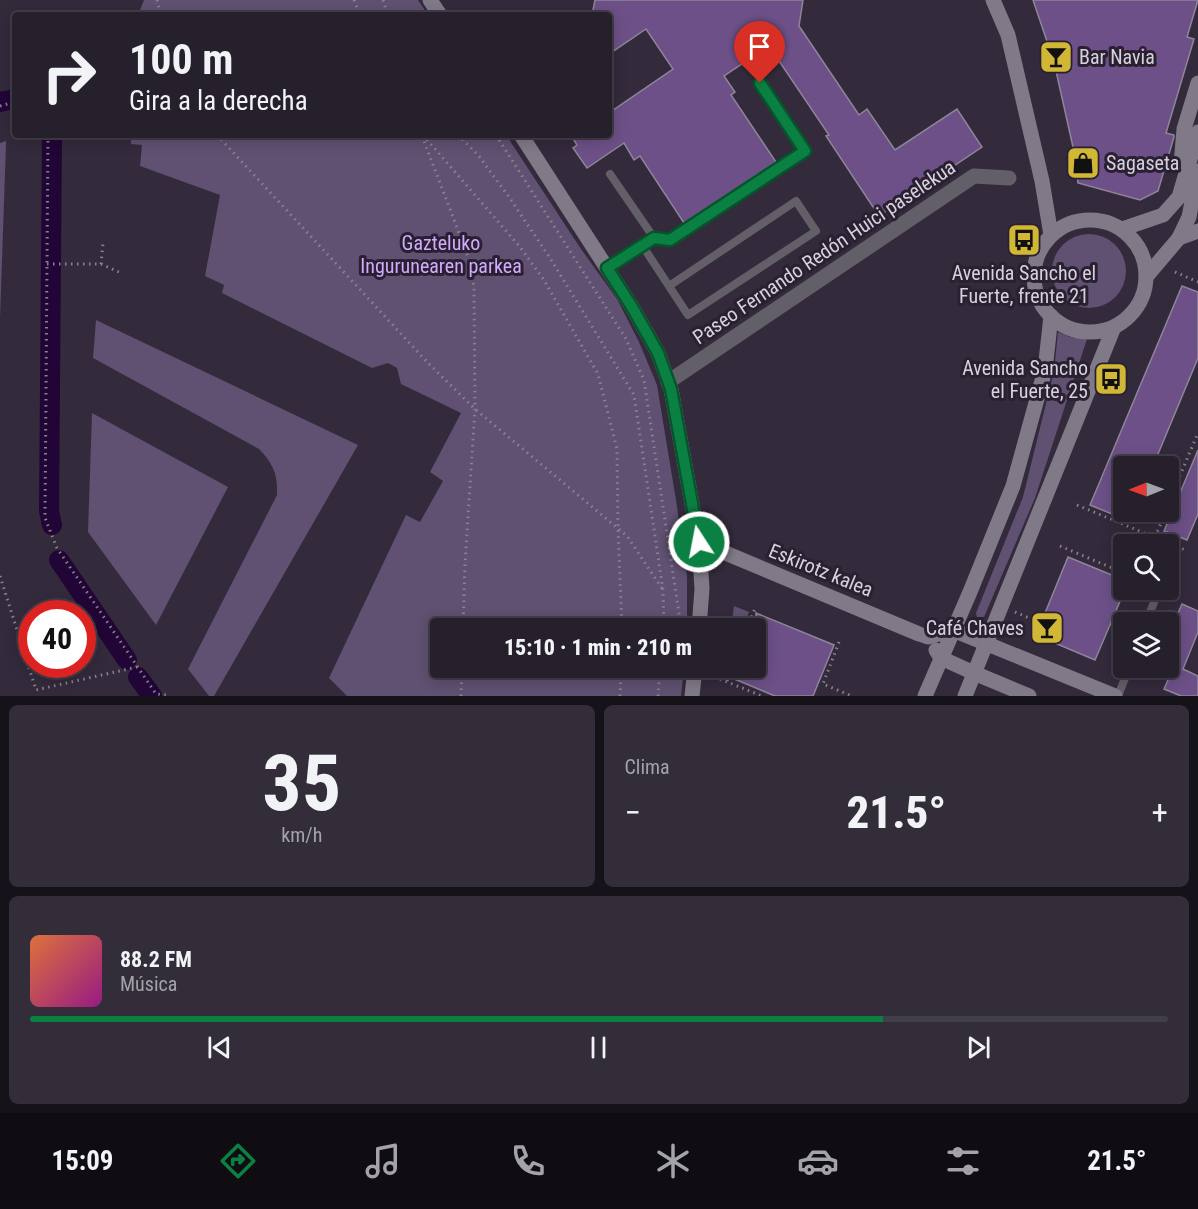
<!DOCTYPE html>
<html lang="es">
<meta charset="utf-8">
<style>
body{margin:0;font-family:"Roboto Condensed",sans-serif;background:#322d39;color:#f1f3f6;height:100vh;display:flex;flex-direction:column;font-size:22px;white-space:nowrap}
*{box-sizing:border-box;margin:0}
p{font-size:20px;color:#a4a3aa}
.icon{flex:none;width:33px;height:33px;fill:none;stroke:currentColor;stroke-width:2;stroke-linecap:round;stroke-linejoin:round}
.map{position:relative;height:696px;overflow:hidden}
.sheet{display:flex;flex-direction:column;gap:9px;padding:9px;background:#151219;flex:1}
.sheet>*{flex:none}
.top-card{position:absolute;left:12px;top:12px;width:600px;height:126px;border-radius:6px;box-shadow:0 3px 15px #0003,0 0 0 2px #423e49;background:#26202d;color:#f1f3f6;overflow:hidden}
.needle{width:39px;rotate:269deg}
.controls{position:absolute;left:1113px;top:456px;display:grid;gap:12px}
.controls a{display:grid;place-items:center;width:66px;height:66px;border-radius:6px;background:#26202d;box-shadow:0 3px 15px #0003,0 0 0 2px #423e49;font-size:30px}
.speed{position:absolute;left:18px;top:600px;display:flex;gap:12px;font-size:30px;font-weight:700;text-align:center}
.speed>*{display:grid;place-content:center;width:78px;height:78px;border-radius:50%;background:#26202d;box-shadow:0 3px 15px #0003,0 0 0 2px #423e49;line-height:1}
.speed .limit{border:9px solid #d22;background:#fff;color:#111}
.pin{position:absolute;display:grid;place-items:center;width:51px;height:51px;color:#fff;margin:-62px -26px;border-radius:50% 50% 50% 0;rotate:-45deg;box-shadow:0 0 6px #0007}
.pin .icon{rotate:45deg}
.me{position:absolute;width:66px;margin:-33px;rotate:349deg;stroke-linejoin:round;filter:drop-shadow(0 0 4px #0008)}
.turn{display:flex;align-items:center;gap:21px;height:126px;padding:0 18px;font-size:27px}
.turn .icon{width:78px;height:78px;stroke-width:2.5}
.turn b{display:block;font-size:42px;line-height:51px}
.big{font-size:45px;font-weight:800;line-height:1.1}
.sheet .widget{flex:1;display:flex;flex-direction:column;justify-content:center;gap:9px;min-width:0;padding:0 21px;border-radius:9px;background:#322d39}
.sheet .dial{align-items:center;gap:0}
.dial b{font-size:78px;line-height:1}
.song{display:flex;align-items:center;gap:18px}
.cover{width:72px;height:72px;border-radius:9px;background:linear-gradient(135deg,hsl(20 70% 55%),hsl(310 70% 35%))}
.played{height:6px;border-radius:3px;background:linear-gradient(90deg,#0b8043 75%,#423e49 75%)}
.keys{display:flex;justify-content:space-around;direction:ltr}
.heat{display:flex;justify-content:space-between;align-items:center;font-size:33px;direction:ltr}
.sheet .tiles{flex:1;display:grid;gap:9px;grid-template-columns:1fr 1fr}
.widget:last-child{grid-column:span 2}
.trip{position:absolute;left:430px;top:618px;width:336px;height:60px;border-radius:6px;background:#26202d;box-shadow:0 3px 15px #0003,0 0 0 2px #423e49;font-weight:800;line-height:60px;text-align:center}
.tab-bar{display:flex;height:96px;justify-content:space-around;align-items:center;background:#0f0d12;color:#a4a3aa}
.tab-bar .icon{width:42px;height:42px}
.tab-bar .selected{color:#0b8043}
.tab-bar b{font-size:27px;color:#f1f3f6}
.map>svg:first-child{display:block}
.green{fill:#605071}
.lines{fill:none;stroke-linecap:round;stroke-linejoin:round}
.canal{stroke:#220537;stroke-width:20}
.building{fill:#6c5087;stroke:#8f859a;stroke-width:1.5}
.path{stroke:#8b8392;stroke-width:3;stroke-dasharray:1.5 4.5;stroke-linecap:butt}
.lane{stroke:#635f68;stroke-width:8}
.street{stroke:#635f68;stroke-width:15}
.secondary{stroke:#807987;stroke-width:15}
.route-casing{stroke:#07532c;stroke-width:15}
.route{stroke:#0b8043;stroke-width:10}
.labels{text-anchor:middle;stroke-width:6;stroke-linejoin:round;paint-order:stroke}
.poi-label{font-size:20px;fill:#d7d1dd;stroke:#292132;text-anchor:start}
.park-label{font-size:20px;fill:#d3aafd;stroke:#292132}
.street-label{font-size:20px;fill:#d7d1dd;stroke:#292132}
</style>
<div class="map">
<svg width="1198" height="696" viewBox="0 0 1198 696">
<rect width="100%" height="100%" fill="#332a3c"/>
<!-- green -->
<g class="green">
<polygon points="144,0 418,0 428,15 138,15"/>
<polygon points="131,135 506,135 581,249 617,299 639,342 657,385 676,500 687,576 687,628 441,628 441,668 684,668 681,696 347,696 329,678 406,515 420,522 443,481 430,472 461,413 401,384 397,368 388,363 372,368 222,293 224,285 205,276 220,195 140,166 142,145 131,144"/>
<polygon points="6,141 6,144 0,319 0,143"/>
<circle cx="1089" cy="271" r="37"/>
<path d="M96,320L358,445L214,696H209L188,669L277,495C278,475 273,463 259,449L93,358Z"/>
<polygon points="1058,332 1070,337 1087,339 1035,498 984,617 977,617 976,613 1023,497 1054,371"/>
<polygon points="92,413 228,487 156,625 88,532"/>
<polygon points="734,606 749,612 743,628 731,628"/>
</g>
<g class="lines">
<!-- canal -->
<g class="canal">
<polyline points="0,102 15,99"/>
<polyline points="52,525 49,511 52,135"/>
<polyline points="59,560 127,660"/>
<polyline points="138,677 152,696"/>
</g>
</g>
<!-- building -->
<g class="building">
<polygon points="595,0 803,0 799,26 859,115 867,109 895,150 957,109 982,147 879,216 826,136 829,135 769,46 724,76 735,92 731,95 776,162 684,223 640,156 634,160 624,143 587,168 573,148 577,145 571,135 609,135 609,113 673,69 646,29 609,54 609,15 592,15"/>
<polygon points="1033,0 1198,0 1187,37 1194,39 1166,133 1174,135 1174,137 1158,191 1140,200 1078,183 1073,147 1054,62"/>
<polygon points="1182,286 1198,292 1198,358 1153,466 1124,466 1124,519 1090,505"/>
<polygon points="1198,450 1198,514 1187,540 1164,531"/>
<polygon points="1068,557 1124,580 1124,592 1095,660 1036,635"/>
<polygon points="1182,604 1198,611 1198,632 1183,669 1198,676 1198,696 1181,696 1164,689 1174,666 1168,664 1168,636"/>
<polygon points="756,613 834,645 813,696 775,696 708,668 756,668"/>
</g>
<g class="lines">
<!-- path -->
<g class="path">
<polyline points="157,0 161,15"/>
<polyline points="354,0 360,15"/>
<polyline points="383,0 388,15"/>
<polyline points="0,106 15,102"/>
<polyline points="48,135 45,518 57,548 156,694 167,695 169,696"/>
<polyline points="217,135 428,363 475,409 627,536 663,590"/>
<polyline points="423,135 520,247 544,280 598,374 617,449 618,528 622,628"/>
<polyline points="458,135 478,155 509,197 550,258 634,395 663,590 664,628"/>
<polyline points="496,135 626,339 644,380 681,627"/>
<polyline points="422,136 469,259 474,287 475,409 465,564 463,628"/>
<polyline points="47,264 101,264 121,273"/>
<polyline points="101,264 103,243"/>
<polyline points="1175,272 1198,282"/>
<polyline points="1168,504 1198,433"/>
<polyline points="1077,505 1185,550"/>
<polyline points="1155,537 1166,512"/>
<polyline points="1060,546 1124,573"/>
<polyline points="0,576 36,690 137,667"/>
<polyline points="1015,612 1029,618"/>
<polyline points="747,628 756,606"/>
<polyline points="839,642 823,684 852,696"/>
<polyline points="720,679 762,696"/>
<polyline points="727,681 732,668"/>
<polyline points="461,696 462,668"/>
<polyline points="620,696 621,668"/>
<polyline points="658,696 660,668"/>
</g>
<!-- lane -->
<g class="lane">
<polyline points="654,238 670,240 805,151 760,83"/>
<polyline points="642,245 688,315 816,231 796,201 669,286"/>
<polyline points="607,268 654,238 610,174"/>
<polyline points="1146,622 1159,590"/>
<polyline points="1118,696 1129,668"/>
</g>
<!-- street -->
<polyline class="street" points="668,382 974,176 1009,178"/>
<!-- secondary -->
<g class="secondary">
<polyline points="430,0 440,15"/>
<polyline points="993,0 1008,35 1042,181 1051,235"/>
<polyline points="521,135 632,307 658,353 671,389 699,542 702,589 699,628"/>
<polyline points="1181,165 1184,129 1198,83"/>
<circle cx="1090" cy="276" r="56"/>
<polyline points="1122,229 1163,215 1179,197 1198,132"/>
<polyline points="1179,238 1198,231"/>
<polyline points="1146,277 1179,238 1189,217 1198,171"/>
<polyline points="699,542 919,634 928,637 953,630 1115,696"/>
<polyline points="936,650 941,658 974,673 1029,696"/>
<polyline points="692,696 695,668"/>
<polyline points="925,696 970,592 1013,486 1045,370 1051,316"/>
<polyline points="965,696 1114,327"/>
</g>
</g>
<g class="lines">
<defs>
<polyline id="route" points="699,542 671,389 658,353 632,307 607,268 654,238 670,240 805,151 760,83"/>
</defs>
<!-- route casing -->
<use href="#route" class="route-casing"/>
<!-- route -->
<use href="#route" class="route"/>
</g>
<!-- icons -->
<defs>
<symbol id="bar-square" viewBox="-11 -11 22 22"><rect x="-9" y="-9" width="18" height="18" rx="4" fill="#d2b736" stroke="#292132"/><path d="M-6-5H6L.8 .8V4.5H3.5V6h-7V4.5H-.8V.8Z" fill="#111"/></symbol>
<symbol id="shop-square" viewBox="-11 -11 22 22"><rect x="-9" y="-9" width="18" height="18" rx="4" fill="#d2b736" stroke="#292132"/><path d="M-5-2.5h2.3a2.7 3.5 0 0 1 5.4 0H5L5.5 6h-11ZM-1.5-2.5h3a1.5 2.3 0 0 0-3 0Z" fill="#111"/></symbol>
<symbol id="bus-square" viewBox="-11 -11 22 22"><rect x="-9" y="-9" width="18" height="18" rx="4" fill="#d2b736" stroke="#292132"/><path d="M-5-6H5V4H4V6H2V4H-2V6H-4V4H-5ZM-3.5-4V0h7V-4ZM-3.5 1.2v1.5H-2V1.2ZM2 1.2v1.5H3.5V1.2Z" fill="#111"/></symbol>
</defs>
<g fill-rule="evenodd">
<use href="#bar-square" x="1037" y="38" width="38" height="38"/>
<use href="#shop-square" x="1064" y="144" width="38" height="38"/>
<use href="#bus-square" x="1005" y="221" width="38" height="38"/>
<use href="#bus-square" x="1092" y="360" width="38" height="38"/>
<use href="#bar-square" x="1028" y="609" width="38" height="38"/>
</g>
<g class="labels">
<!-- poi labels -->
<g class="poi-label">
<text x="1079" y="64">Bar Navia</text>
<text x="1106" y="170">Sagaseta</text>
<text x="1024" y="280" text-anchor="middle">Avenida Sancho el<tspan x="1024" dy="23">Fuerte, frente 21</tspan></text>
<text x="1088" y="375" text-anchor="end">Avenida Sancho<tspan x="1088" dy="23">el Fuerte, 25</tspan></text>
<text x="1024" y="635" text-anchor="end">Café Chaves</text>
</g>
<!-- park labels -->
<g class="park-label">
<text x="441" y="250">Gazteluko<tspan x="441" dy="23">Ingurunearen parkea</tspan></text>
</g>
<!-- street labels -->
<g class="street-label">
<text transform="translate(824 252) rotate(-34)" y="7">Paseo Fernando Redón Huici paselekua</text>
<text transform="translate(821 570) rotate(22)" y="7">Eskirotz kalea</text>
</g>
</g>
</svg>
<div class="controls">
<a><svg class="needle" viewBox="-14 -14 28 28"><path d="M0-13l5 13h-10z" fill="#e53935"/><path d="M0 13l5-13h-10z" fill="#a4a3aa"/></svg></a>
<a><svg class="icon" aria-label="search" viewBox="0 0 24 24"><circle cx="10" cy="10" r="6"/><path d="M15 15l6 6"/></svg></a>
<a><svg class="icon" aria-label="layers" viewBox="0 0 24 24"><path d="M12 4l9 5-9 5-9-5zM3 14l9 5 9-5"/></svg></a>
</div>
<div class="speed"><div class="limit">40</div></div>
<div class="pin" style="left:760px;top:83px;background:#d93025"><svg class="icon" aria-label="arrive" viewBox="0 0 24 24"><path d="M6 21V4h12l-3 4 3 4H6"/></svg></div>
<svg class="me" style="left:699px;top:542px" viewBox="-20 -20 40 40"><circle r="17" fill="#0b8043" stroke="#fff" stroke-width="3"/><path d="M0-11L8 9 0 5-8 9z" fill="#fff"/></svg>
<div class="trip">15:10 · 1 min · 210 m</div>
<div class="top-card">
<div class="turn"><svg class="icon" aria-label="right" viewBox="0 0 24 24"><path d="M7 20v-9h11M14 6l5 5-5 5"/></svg><div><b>100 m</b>Gira a la derecha</div></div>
</div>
</div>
<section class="sheet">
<div class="tiles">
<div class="widget dial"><b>35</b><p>km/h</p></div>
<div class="widget"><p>Clima</p>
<div class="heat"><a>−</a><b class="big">21.5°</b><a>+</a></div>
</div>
<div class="widget">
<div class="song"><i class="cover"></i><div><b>88.2 FM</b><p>Música</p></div></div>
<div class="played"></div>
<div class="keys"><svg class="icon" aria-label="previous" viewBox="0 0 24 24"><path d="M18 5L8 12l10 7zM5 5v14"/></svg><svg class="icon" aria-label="pause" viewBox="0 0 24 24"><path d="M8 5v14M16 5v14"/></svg><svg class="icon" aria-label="next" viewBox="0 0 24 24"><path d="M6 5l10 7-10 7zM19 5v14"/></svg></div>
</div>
</div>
</section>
<nav class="tab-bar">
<b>15:09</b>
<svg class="icon selected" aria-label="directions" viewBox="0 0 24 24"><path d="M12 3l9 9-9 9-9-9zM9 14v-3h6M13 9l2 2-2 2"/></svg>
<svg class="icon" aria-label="music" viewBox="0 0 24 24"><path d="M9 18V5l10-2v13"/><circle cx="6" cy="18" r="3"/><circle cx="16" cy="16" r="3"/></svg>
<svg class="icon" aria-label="phone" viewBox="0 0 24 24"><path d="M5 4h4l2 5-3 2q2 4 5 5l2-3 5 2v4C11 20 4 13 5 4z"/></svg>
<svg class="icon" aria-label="climate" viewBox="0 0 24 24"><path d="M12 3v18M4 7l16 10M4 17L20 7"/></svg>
<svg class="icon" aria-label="car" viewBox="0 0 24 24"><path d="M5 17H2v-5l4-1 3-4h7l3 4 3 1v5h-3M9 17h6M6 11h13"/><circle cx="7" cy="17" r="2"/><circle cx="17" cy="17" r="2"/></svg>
<svg class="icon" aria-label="filters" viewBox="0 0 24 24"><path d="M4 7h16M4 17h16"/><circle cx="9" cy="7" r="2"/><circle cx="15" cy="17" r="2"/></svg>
<b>21.5°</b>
</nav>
